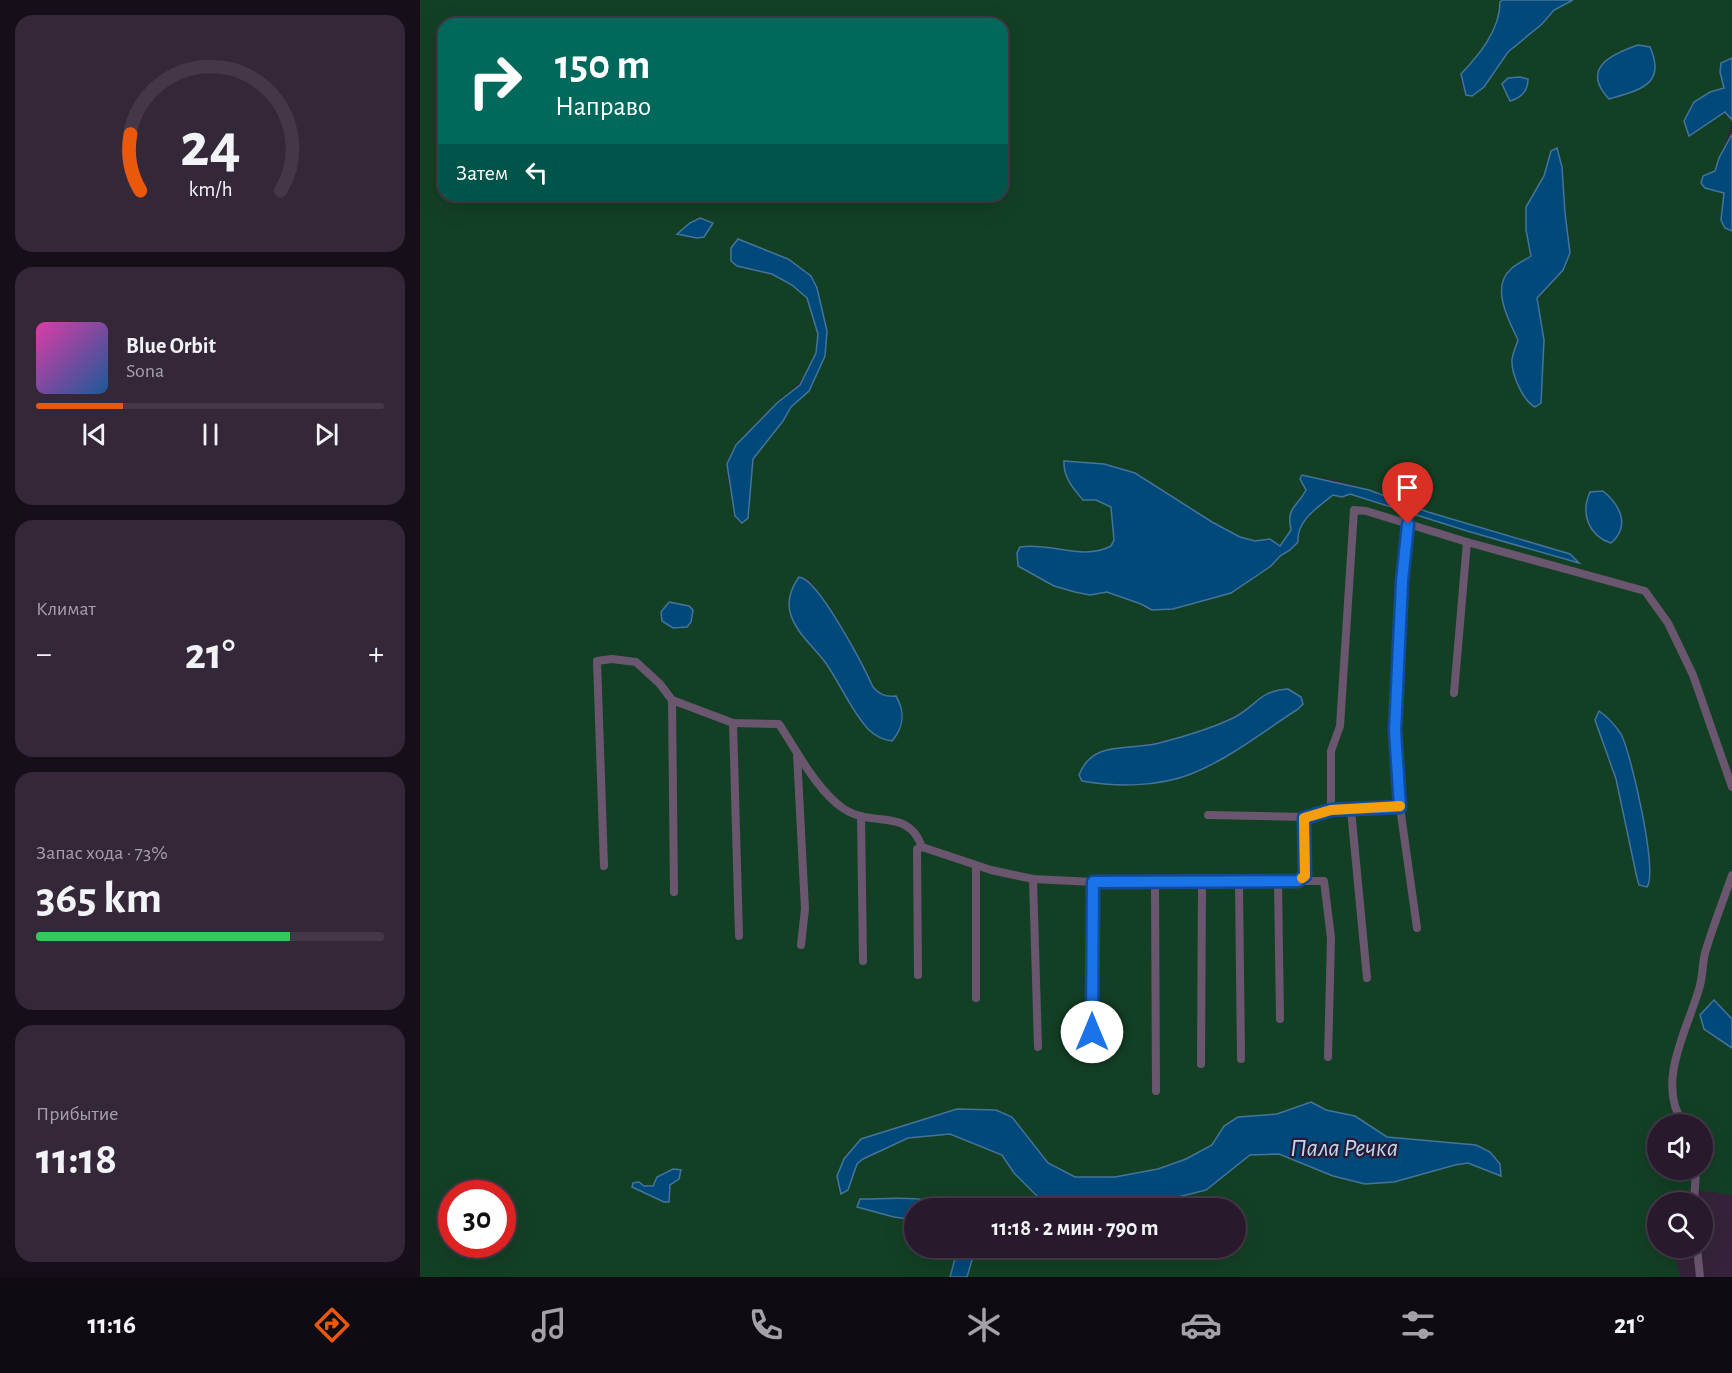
<!DOCTYPE html>
<html lang="ru">
<meta charset="utf-8">
<style>
body{margin:0;font-family:"Alegreya Sans",sans-serif;background:#342738;color:#f1f3f6;height:100vh;display:flex;flex-direction:column;font-size:22px;white-space:nowrap}
*{box-sizing:border-box;margin:0}
p{font-size:20px;color:#a5a1a9}
.icon{flex:none;width:33px;height:33px;fill:none;stroke:currentColor;stroke-width:2;stroke-linecap:round;stroke-linejoin:round}
.map{position:relative;flex:1;overflow:hidden}
.panel{display:flex;flex-direction:column;gap:15px;padding:15px;background:#160e18;width:420px}
.panel>*{flex:none}
.hud{position:absolute;left:18px;top:18px;width:570px;height:183px;border-radius:18px;box-shadow:0 6px 24px #0002,0 0 0 2px #443848;background:#00695c;color:#fff;overflow:hidden}
.buttons{position:absolute;left:1227px;top:1114px;display:grid;gap:12px}
.buttons a{display:grid;place-items:center;width:66px;height:66px;border-radius:50%;background:#281a2c;box-shadow:0 6px 24px #0002,0 0 0 2px #443848;font-size:30px}
.speed{position:absolute;left:18px;top:1180px;display:flex;gap:12px;font-size:30px;font-weight:700;text-align:center}
.speed>*{display:grid;place-content:center;width:78px;height:78px;border-radius:50%;background:#281a2c;box-shadow:0 6px 24px #0002,0 0 0 2px #443848;line-height:1}
.speed .limit{border:9px solid #d22;background:#fff;color:#111}
.pin{position:absolute;display:grid;place-items:center;width:51px;height:51px;color:#fff;margin:-62px -26px;border-radius:50% 50% 50% 0;rotate:-45deg;box-shadow:0 0 6px #0007}
.pin .icon{rotate:45deg}
.me{position:absolute;width:66px;margin:-33px;rotate:0deg;stroke-linejoin:round;filter:drop-shadow(0 0 4px #0008)}
.turn{display:flex;align-items:center;gap:21px;height:126px;padding:0 18px;font-size:27px}
.turn .icon{width:78px;height:78px;stroke-width:2.5}
.turn b{display:block;font-size:42px;line-height:51px}
.then{display:flex;align-items:center;height:57px;padding:0 18px;background:#0003;gap:12px;font-size:22px}
.big{font-size:45px;font-weight:700;line-height:1.1}
.panel .card{flex:1;display:flex;flex-direction:column;justify-content:center;gap:9px;min-width:0;padding:0 21px;border-radius:18px;background:#342738}
.panel .dial{align-items:center;gap:0}
.dial svg{height:156px;overflow:visible;fill:none;stroke:#443848;stroke-width:7;stroke-linecap:round;text-anchor:middle}
.dial text{fill:#f1f3f6;stroke:none}
.song{display:flex;align-items:center;gap:18px}
.cover{width:72px;height:72px;border-radius:9px;background:linear-gradient(135deg,hsl(320 70% 55%),hsl(210 70% 35%))}
.played{height:6px;border-radius:3px;background:linear-gradient(90deg,#ea580c 25%,#443848 25%)}
.keys{display:flex;justify-content:space-around;direction:ltr}
.heat{display:flex;justify-content:space-between;align-items:center;font-size:33px;direction:ltr}
.charge{height:9px;border-radius:4px;background:linear-gradient(90deg,#34c759 73%,#443848 0)}
.trip{position:absolute;left:484px;top:1198px;width:342px;height:60px;border-radius:30px;background:#281a2c;box-shadow:0 6px 24px #0002,0 0 0 2px #443848;font-weight:700;line-height:60px;text-align:center}
.dock{display:flex;height:96px;justify-content:space-around;align-items:center;background:#100a12;color:#a5a1a9}
.dock .icon{width:42px;height:42px}
.dock .current{color:#ea580c}
.dock b{font-size:27px;color:#f1f3f6}
main{display:flex;flex:1;min-height:0}
.map>svg:first-child{display:block}
.green{fill:#134024;fill-rule:evenodd}
.water{fill:#01497a;stroke:#45749b;stroke-width:1.5}
.lines{fill:none;stroke-linecap:round;stroke-linejoin:round}
.minor{stroke:#6b5670;stroke-width:8}
.route-casing{stroke:#114b97;stroke-width:15}
.route{stroke:#1a73e8;stroke-width:10}
.slow{stroke:#f59e0b;stroke-width:10}
.labels{text-anchor:middle;stroke-width:4.5;stroke-linejoin:round;paint-order:stroke}
.water-label{font-size:26px;font-style:italic;fill:#b9d9f6;stroke:#2b1a30}
</style>
<main>
<section class="panel">
<div class="card dial"><svg viewBox="0 0 100 80">
<path d="M14 69A42 42 0 1 1 86 69"/>
<path d="M14 69A42 42 0 0 1 9 40" stroke="#ea580c"/>
<text x="50" y="56" font-size="32" font-weight="700">24</text>
<text x="50" y="72" font-size="11">km/h</text>
</svg></div>
<div class="card">
<div class="song"><i class="cover"></i><div><b>Blue Orbit</b><p>Sona</p></div></div>
<div class="played"></div>
<div class="keys"><svg class="icon" aria-label="previous" viewBox="0 0 24 24"><path d="M18 5L8 12l10 7zM5 5v14"/></svg><svg class="icon" aria-label="pause" viewBox="0 0 24 24"><path d="M8 5v14M16 5v14"/></svg><svg class="icon" aria-label="next" viewBox="0 0 24 24"><path d="M6 5l10 7-10 7zM19 5v14"/></svg></div>
</div>
<div class="card"><p>Климат</p>
<div class="heat"><a>−</a><b class="big">21°</b><a>+</a></div>
</div>
<div class="card"><p>Запас хода · 73%</p><b class="big">365 km</b><div class="charge"></div></div>
<div class="card"><p>Прибытие</p><b class="big">11:18</b></div>
</section>
<div class="map">
<svg width="1312" height="1277" viewBox="0 0 1312 1277">
<rect width="100%" height="100%" fill="#36233b"/>
<!-- green -->
<path class="green" d="M0,0H1083L1080,2C1080,22 1061,61 1043,71L1041,82L1046,95L1064,87L1088,52L1122,24L1134,10L1153,0H1312V58L1301,63L1300,72L1304,88L1284,95L1266,124L1267,132L1271,135L1306,112C1308,115 1311,117 1312,120C1312,131 1292,177 1285,188L1304,193L1305,228L1312,231V1019L1294,1001L1284,1029L1312,1048V1195L1275,1190L1276,1203H1238V1248H1258L1256,1262L1261,1277H547L552,1260V1248H816V1209H720L730,1204L786,1190L830,1155L859,1154L913,1176L945,1184L1048,1163L1081,1175L1017,1141L967,1137L935,1116L906,1110L891,1102L857,1114L818,1117L804,1126L792,1145L766,1159L738,1169L695,1177H655L628,1163L592,1117L441,1139L428,1190L437,1164L443,1159L488,1138L530,1134L582,1156L594,1173L622,1201L639,1209H534L524,1203L485,1199L474,1217L495,1220V1248H535L536,1255L530,1277H0ZM24,24H582V195H24ZM1131,152L1149,233L1143,270L1117,298L1124,340L1121,402L1111,404C1097,385 1089,363 1098,340C1088,321 1070,287 1091,269C1096,264 1105,260 1111,256L1106,230V207L1124,176ZM311,262L397,288L405,356L389,391L371,407L363,421L333,459L330,485L313,502C310,491 305,473 309,462C326,409 414,387 395,321C393,313 390,302 384,296C376,287 362,277 350,274C337,270 322,271 311,262ZM644,461L684,464L715,473L792,522L820,537L835,541L850,539L861,546L871,530C866,506 877,508 886,490L880,479C917,472 972,500 1008,512C1055,527 1103,539 1150,554L1158,562L1047,531L930,494L922,497L913,495C898,507 876,521 878,542C869,552 859,556 851,566L726,608L721,604L687,592L670,595L634,586L598,566L597,553L600,547C631,542 663,561 691,546L694,540L691,507L676,499H662C653,488 643,476 644,461ZM385,577C407,596 441,658 453,687C460,695 466,697 476,696L437,713C426,696 416,678 404,661C385,635 365,624 372,588ZM840,698L790,765L770,774L740,782L675,753C731,743 794,737 840,698ZM1175,720L1201,735L1222,808L1230,883ZM1238,1125H1282V1170H1238ZM253,1169L261,1170L259,1179L250,1185L251,1194C234,1196 225,1197 213,1183L233,1186L237,1177ZM32,1194H82V1245H32Z"/>
<!-- water -->
<g class="water">
<path d="M1083,0H1153L1134,10L1122,24L1088,52L1064,87L1052,96L1046,95L1041,74C1059,55 1080,30 1080,2Z"/>
<path d="M1218,45L1230,47C1247,85 1219,90 1189,99C1160,68 1192,54 1218,45Z"/>
<polygon points="1312,58 1312,120 1305,112 1269,136 1264,121 1274,102 1290,92 1304,88 1300,72 1301,63"/>
<path d="M1100,77L1108,79C1108,91 1101,98 1090,101L1082,84L1088,78Z"/>
<polygon points="1312,134 1312,231 1305,228 1301,220 1304,193 1285,188 1281,183 1283,176 1295,171 1299,158"/>
<path d="M1137,148L1142,167L1145,213L1150,253L1143,270L1117,298L1124,340L1121,403L1115,407C1102,400 1091,373 1092,359C1093,353 1096,346 1098,340C1089,321 1070,287 1091,269C1096,264 1105,260 1111,256L1106,230V207L1124,176L1131,151Z"/>
<polygon points="280,218 293,223 284,237 277,238 257,234 270,223"/>
<polygon points="318,239 368,259 391,276 397,288 407,331 405,356 389,391 371,407 363,421 333,459 328,518 322,523 315,516 307,464 316,445 357,403 380,385 396,353 398,334 387,298 372,285 352,274 317,266 311,261 311,248"/>
<path d="M644,461L684,464L715,473L792,522L820,537L835,541L850,539L860,546L871,530C866,506 877,508 886,490L880,479L882,475L949,490L1008,512L1150,554L1159,563L1047,531L930,494L922,497L913,495C898,507 876,521 878,542L870,550L860,556L851,566L811,593L753,609L732,610L721,604L687,592L670,595L655,592L634,586L598,566L597,553L600,547C630,542 663,561 691,546L694,540L691,507L676,500H663C653,488 643,477 644,461Z"/>
<path d="M1183,491C1200,505 1211,526 1191,543C1169,536 1160,514 1170,492Z"/>
<path d="M379,577C398,578 444,667 453,687C460,695 466,697 476,696C485,711 484,727 472,741C463,740 454,735 448,729C430,709 420,683 405,662C393,646 375,632 370,612C367,599 372,587 379,577Z"/>
<polygon points="249,602 269,606 273,610 271,622 267,627 253,628 242,621 241,612"/>
<path d="M868,689L881,697L883,704L878,709C844,731 809,759 771,774C738,787 697,787 662,781L659,775C673,738 712,752 743,742C763,737 795,727 813,718C837,706 838,691 868,689Z"/>
<path d="M1179,711C1188,717 1195,725 1201,734C1211,753 1238,871 1227,887L1219,885L1217,878L1196,779L1175,720Z"/>
<polygon points="1294,1000 1312,1019 1312,1048 1284,1029 1280,1015"/>
<polygon points="891,1102 906,1110 935,1116 967,1137 1056,1145 1070,1152 1080,1164 1081,1176 1048,1163 1035,1165 974,1182 945,1184 913,1176 859,1154 830,1155 786,1190 730,1204 720,1209 639,1209 622,1201 594,1173 582,1155 530,1134 488,1138 443,1159 437,1164 428,1190 421,1194 417,1176 424,1159 441,1139 537,1109 576,1110 592,1117 628,1163 655,1177 695,1177 738,1169 766,1159 792,1145 804,1126 818,1117 857,1114"/>
<polygon points="253,1169 261,1170 259,1179 250,1185 249,1202 244,1202 212,1187 213,1183 219,1182 224,1186 233,1186 237,1177"/>
<path d="M440,1199C467,1199 511,1194 534,1209H495V1220L474,1217L437,1207Z"/>
<polygon points="535,1248 552,1248 552,1260 547,1277 530,1277 536,1255"/>
</g>
<g class="lines">
<!-- minor -->
<g class="minor">
<polyline points="988,524 982,581 975,731 980,807 997,928"/>
<polyline points="1034,693 1047,542"/>
<polyline points="252,700 254,892"/>
<polyline points="313,723 319,936"/>
<polyline points="377,754 385,909 381,945"/>
<polyline points="911,810 980,807"/>
<polyline points="931,810 947,978"/>
<polyline points="788,815 884,817"/>
<polyline points="441,816 443,961"/>
<path d="M184,866L177,661L192,659L216,662L240,684L252,700L313,723L359,724C376,750 398,792 424,809C453,828 488,807 502,847"/>
<polyline points="613,879 618,1047"/>
<polyline points="879,881 904,881 911,938 908,1057"/>
<polyline points="858,882 860,1019"/>
<polyline points="735,883 736,1091"/>
<polyline points="819,883 821,1059"/>
<polyline points="498,975 497,849 502,847 571,870 613,879 673,882 850,883 878,881 885,876 884,817 911,810 911,751 920,726 934,510 946,511 1047,542 1225,591 1248,623 1273,675 1312,787"/>
<polyline points="556,998 556,866"/>
<polyline points="671,1056 673,882"/>
<polyline points="781,1064 782,883"/>
<path d="M1264,1125C1235,1083 1267,1031 1279,989C1283,977 1282,965 1285,953C1293,926 1303,901 1312,875"/>
<polyline points="1274,1203 1276,1170"/>
<polyline points="1277,1248 1280,1277"/>
</g>
</g>
<g class="lines">
<defs>
<polyline id="route" points="672,1032 673,882 878,881 885,876 884,818 911,810 980,807 975,731 982,581 988,524"/>
</defs>
<!-- route casing -->
<use href="#route" class="route-casing"/>
<!-- route -->
<use href="#route" class="route"/>
<!-- slow -->
<polyline class="slow" points="882,878 885,876 884,818 911,810 980,806"/>
</g>
<g class="labels">
<!-- water labels -->
<g class="water-label">
<text x="924" y="1156">Пала Речка</text>
</g>
</g>
</svg>
<div class="buttons">
<a><svg class="icon" aria-label="sound" viewBox="0 0 24 24"><path d="M4 9h4l5-4v14l-5-4H4zM17 9q2 3 0 6"/></svg></a>
<a><svg class="icon" aria-label="search" viewBox="0 0 24 24"><circle cx="10" cy="10" r="6"/><path d="M15 15l6 6"/></svg></a>
</div>
<div class="speed"><div class="limit">30</div></div>
<div class="pin" style="left:988px;top:524px;background:#d93025"><svg class="icon" aria-label="arrive" viewBox="0 0 24 24"><path d="M6 21V4h12l-3 4 3 4H6"/></svg></div>
<svg class="me" style="left:672px;top:1032px" viewBox="-20 -20 40 40"><circle r="19" fill="#fff"/><path d="M0-13L10 11 0 6-10 11z" fill="#1a73e8"/></svg>
<div class="trip">11:18 · 2 мин · 790 m</div>
<div class="hud">
<div class="turn"><svg class="icon" aria-label="right" viewBox="0 0 24 24"><path d="M7 20v-9h11M14 6l5 5-5 5"/></svg><div><b>150 m</b>Направо</div></div>
<div class="then">Затем<svg class="icon" aria-label="left" viewBox="0 0 24 24"><path d="M17 20v-9H6M10 6l-5 5 5 5"/></svg></div>
</div>
</div>
</main>
<nav class="dock">
<b>11:16</b>
<svg class="icon current" aria-label="directions" viewBox="0 0 24 24"><path d="M12 3l9 9-9 9-9-9zM9 14v-3h6M13 9l2 2-2 2"/></svg>
<svg class="icon" aria-label="music" viewBox="0 0 24 24"><path d="M9 18V5l10-2v13"/><circle cx="6" cy="18" r="3"/><circle cx="16" cy="16" r="3"/></svg>
<svg class="icon" aria-label="phone" viewBox="0 0 24 24"><path d="M5 4h4l2 5-3 2q2 4 5 5l2-3 5 2v4C11 20 4 13 5 4z"/></svg>
<svg class="icon" aria-label="climate" viewBox="0 0 24 24"><path d="M12 3v18M4 7l16 10M4 17L20 7"/></svg>
<svg class="icon" aria-label="car" viewBox="0 0 24 24"><path d="M5 17H2v-5l4-1 3-4h7l3 4 3 1v5h-3M9 17h6M6 11h13"/><circle cx="7" cy="17" r="2"/><circle cx="17" cy="17" r="2"/></svg>
<svg class="icon" aria-label="filters" viewBox="0 0 24 24"><path d="M4 7h16M4 17h16"/><circle cx="9" cy="7" r="2"/><circle cx="15" cy="17" r="2"/></svg>
<b>21°</b>
</nav>
